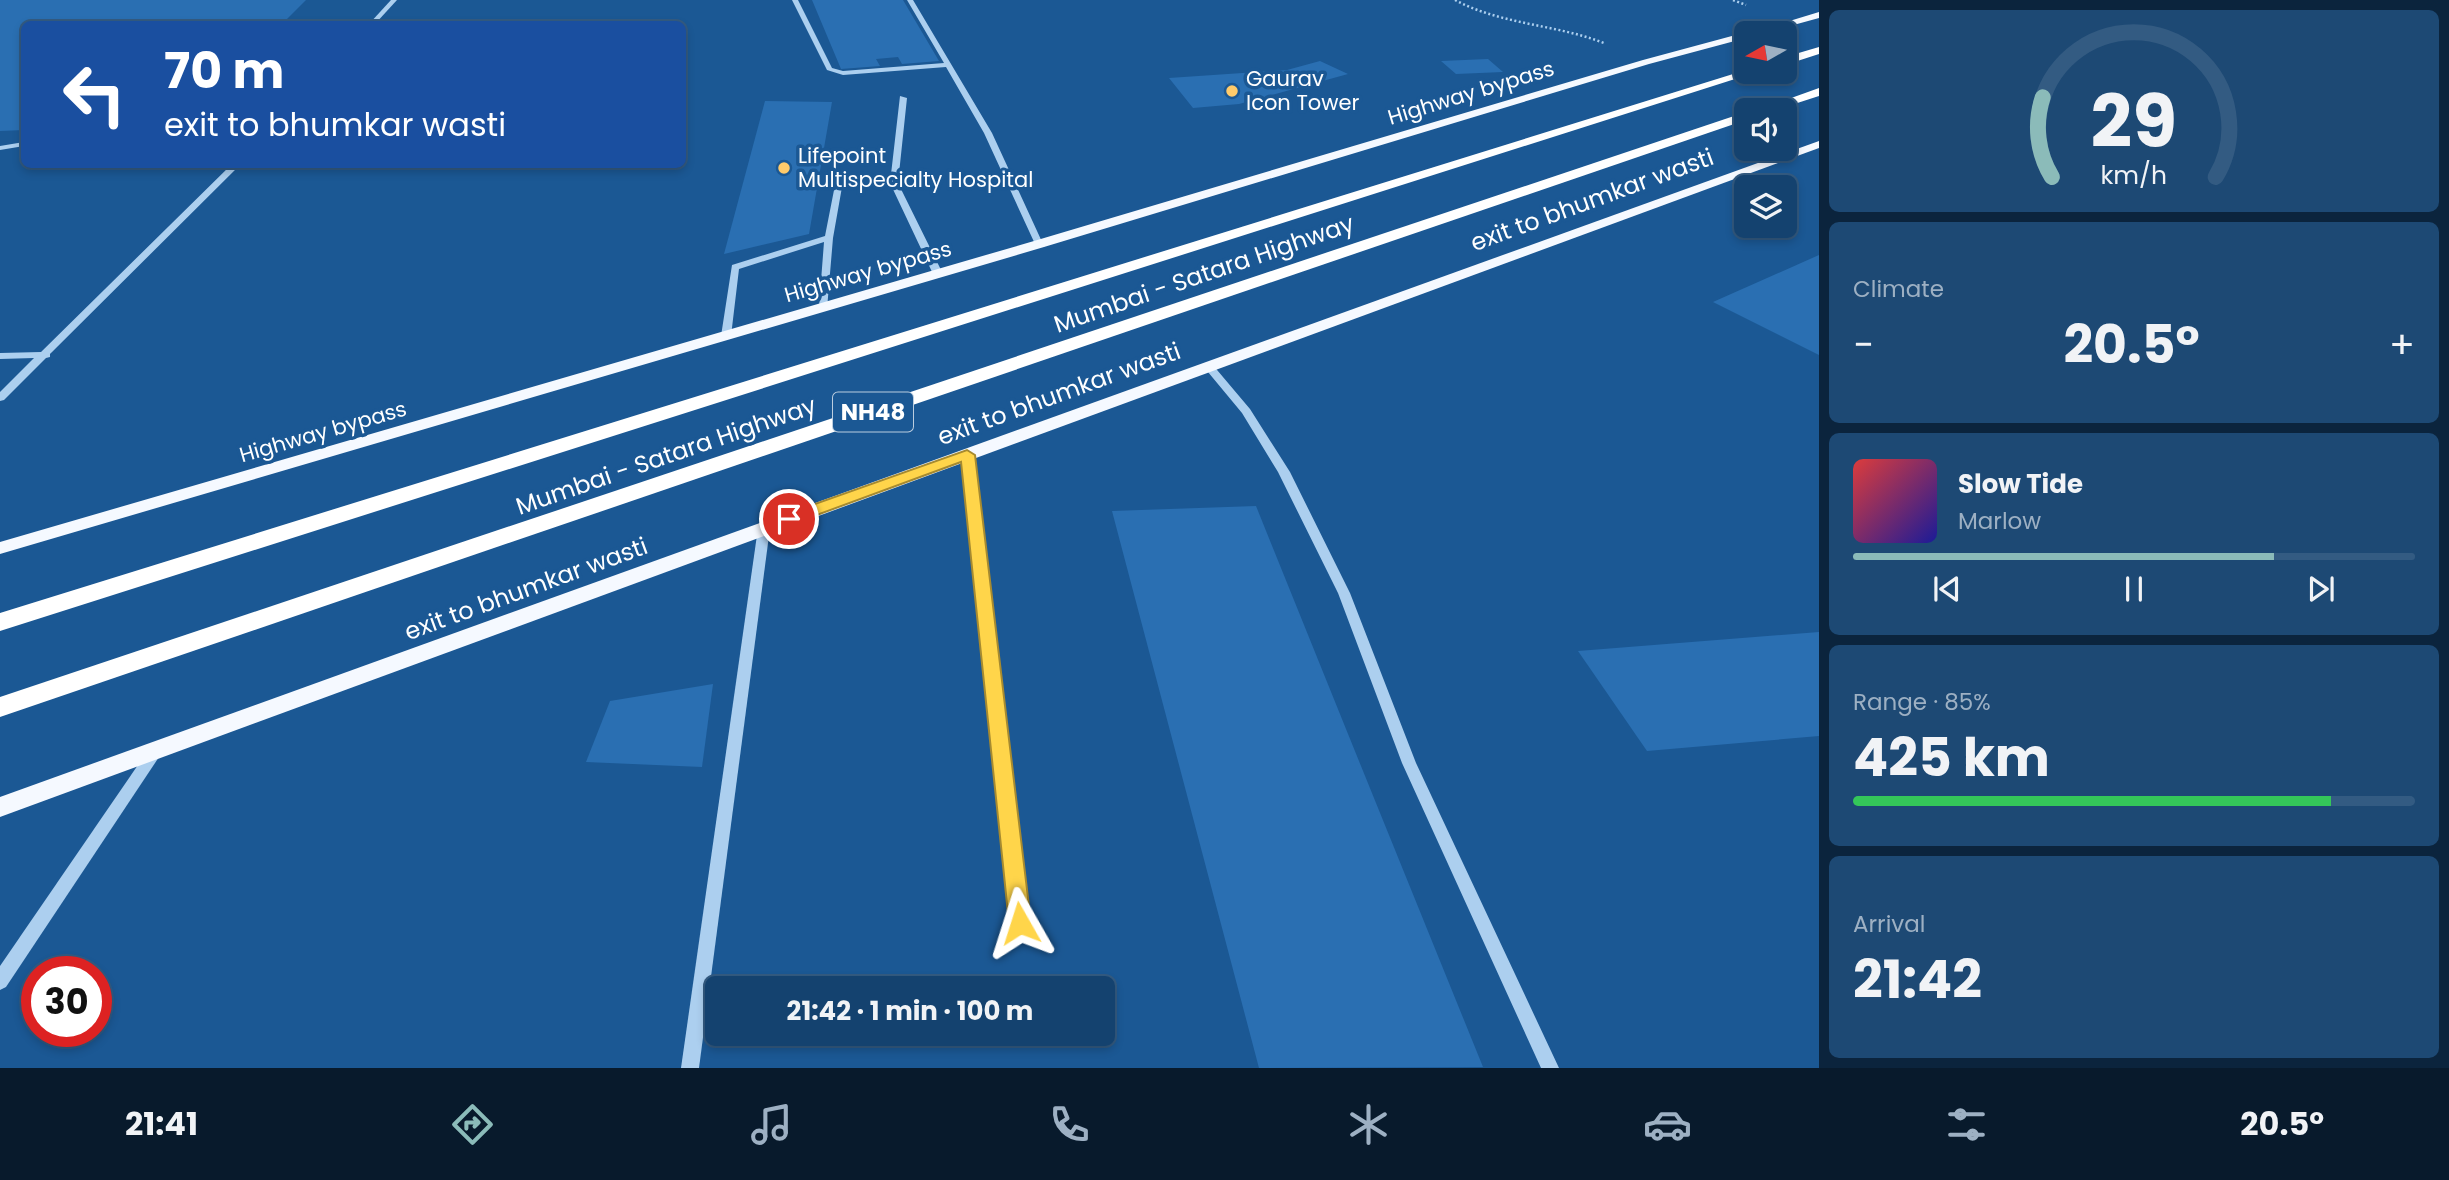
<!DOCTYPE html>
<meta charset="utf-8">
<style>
body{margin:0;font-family:Poppins,sans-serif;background:#1d4974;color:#f1f3f6;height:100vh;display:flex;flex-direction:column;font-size:26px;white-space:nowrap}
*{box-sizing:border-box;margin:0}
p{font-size:23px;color:#9db0c3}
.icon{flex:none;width:38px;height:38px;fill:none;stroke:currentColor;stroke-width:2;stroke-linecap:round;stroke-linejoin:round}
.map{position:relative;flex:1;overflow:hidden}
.sheet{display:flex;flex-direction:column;gap:10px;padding:10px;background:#0b243d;width:630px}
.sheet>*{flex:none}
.guide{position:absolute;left:21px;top:21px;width:665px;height:147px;border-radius:10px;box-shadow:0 4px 10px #0003,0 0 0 2px #335b82;background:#1a4fa0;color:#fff;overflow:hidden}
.needle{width:46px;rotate:261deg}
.fabs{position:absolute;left:1734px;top:21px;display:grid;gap:14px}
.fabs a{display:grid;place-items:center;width:63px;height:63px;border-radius:10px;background:#14426f;box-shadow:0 4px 10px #0003,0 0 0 2px #335b82;font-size:35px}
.speed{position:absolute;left:21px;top:956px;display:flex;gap:14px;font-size:35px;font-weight:700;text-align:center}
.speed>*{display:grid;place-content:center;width:91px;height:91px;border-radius:50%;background:#14426f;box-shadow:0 4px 10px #0003,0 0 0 2px #335b82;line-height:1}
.speed .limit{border:10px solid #d22;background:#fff;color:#111}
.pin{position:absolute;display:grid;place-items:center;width:60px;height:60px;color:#fff;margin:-30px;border:4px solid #fff;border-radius:50%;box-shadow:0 2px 7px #0007}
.me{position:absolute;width:77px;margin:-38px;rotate:354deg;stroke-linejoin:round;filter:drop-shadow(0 0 5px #0008)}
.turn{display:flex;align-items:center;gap:24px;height:147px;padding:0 28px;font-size:32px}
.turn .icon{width:91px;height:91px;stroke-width:2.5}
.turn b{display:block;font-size:49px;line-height:60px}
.big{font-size:52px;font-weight:700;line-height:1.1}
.sheet .widget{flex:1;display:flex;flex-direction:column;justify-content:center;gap:10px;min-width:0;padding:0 24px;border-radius:10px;background:#1d4974}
.sheet .dial{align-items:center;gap:0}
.dial svg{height:182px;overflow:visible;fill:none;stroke:#335b82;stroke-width:7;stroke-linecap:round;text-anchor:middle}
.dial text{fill:#f1f3f6;stroke:none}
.song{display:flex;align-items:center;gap:21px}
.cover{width:84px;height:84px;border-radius:10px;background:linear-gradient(135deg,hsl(0 70% 55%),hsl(240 70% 35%))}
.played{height:7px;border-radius:4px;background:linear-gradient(90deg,#8bbbb9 75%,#335b82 75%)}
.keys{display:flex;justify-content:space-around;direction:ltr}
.heat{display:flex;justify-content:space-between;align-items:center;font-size:38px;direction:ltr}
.charge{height:10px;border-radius:5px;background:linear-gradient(90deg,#34c759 85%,#335b82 0)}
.trip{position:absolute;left:705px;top:976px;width:410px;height:70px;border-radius:10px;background:#14426f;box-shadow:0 4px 10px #0003,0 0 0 2px #335b82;font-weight:700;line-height:70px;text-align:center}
.tab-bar{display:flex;height:112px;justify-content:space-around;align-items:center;background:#081a2c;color:#9db0c3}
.tab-bar .icon{width:49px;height:49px}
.tab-bar .on{color:#8bbbb9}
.tab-bar b{font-size:32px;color:#f1f3f6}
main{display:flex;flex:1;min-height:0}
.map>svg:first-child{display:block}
.building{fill:#2a6fb2}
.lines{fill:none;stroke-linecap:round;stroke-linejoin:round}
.path{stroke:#accfef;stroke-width:2.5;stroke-dasharray:2 2.5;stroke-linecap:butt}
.minor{fill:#accfef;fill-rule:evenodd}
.major{fill:#f5f9ff;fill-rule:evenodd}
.highway{fill:#fff;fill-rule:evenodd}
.route{fill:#ffd54a;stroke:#a68a30;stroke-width:2}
.poi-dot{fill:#ffcb6b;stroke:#1b5894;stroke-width:2.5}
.labels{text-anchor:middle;stroke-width:7;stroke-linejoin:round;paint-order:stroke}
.far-poi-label{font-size:21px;fill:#fff;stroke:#1b5894;text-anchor:start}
.far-street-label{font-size:21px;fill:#fff;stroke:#1b5894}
.shield{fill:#1b5894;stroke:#bbcddf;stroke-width:2}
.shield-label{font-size:23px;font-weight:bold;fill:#fff}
.street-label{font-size:24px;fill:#fff;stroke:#1b5894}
</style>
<main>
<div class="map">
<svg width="1819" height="1068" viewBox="0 0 1819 1068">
<rect width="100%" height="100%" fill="#1b5894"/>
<!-- building -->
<g class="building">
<polygon points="0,0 306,0 282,24 24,24 24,130 0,131"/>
<polygon points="812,0 903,0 939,61 902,64 898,57 876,59 880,66 841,69"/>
<polygon points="1488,59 1503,72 1456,74 1441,61"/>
<polygon points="1320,61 1348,74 1239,104 1193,108 1169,78 1287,70"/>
<polygon points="765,101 832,102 809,234 724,254"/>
<polygon points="1819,255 1819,355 1713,302"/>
<polygon points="1256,506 1346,729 1483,1067 1259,1068 1112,511"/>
<polygon points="1819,632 1819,736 1647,751 1578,651"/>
<polygon points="713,684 702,767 586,762 610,701"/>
</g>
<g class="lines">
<!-- path -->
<g class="path">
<path d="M1455,0C1502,25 1555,24 1604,43"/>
<polyline points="1733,0 1746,5"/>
</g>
<!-- minor -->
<g class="minor">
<polygon points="391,0 397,0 375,24 369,24"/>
<polygon points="792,0 798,0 832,68 843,71 944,63 907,0 913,0 992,133 1043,244 1042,246 1035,244 984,133 946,67 843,75 827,70"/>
<polygon points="900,96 907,98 898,183 943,274 938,277 933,274 890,183"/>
<polygon points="24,142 24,146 0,150 0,146"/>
<polygon points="232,164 241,164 50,354 50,357 46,358 4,400 0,401 0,392 34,358 0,359 0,353 41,352"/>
<polygon points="835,185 842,187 833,238 827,309 824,310 819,307 824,242 739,269 731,336 726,339 722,338 721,336 732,265 825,236"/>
<polygon points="1208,363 1212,364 1250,409 1290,472 1350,593 1416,763 1559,1068 1541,1068 1402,763 1338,593 1278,472 1242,413 1203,366"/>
<polygon points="967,451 973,455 1028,923 1026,929 1020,931 1014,929 1012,923 961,455"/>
<polygon points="764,524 770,528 699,1068 681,1068 758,528"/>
<polygon points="156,744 161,746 163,750 161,754 6,987 0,990 0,966 151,746"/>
</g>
<!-- major -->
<g class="major">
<polygon points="1819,12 1819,18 1764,33 1750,33"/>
<polygon points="1743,33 1749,33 1746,33 1746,38 1649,64 1044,247 0,554 0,542 1034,241 1643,60"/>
<polygon points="1819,141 1819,148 0,817 0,797"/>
</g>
<!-- highway -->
<g class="highway">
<polygon points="1819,47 1819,54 1785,65 1785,57"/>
<polygon points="1746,70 1746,72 1757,72 0,631 0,613"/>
<polygon points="1819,88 1819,96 1776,110 1758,110"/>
<polygon points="1746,112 1746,120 0,717 0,697"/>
</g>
</g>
<!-- route -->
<polygon class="route" points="967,450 975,455 1031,923 1027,931 1020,934 1012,931 1009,923 961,462 795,523 784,523 781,519 784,515"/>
<!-- markers -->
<g class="poi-dot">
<circle cx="1232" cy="91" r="7"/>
<circle cx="784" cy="168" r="7"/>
</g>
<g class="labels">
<!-- far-poi labels -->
<g class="far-poi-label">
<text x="1246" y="86">Gaurav<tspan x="1246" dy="24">Icon Tower</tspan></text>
<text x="798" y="163">Lifepoint<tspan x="798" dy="24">Multispecialty Hospital</tspan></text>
</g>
<!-- far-street labels -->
<g class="far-street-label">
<text transform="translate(1471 93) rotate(-17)" y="7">Highway bypass</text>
<text transform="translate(868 272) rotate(-16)" y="7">Highway bypass</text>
<text transform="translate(323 432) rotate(-16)" y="7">Highway bypass</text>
</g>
<!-- shield labels -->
<rect class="shield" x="833" y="392.5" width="80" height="39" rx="5"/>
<g class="shield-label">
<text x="873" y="420">NH48</text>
</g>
<!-- street labels -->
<g class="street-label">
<text transform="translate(1592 200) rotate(-20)" y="8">exit to bhumkar wasti</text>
<text transform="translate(1204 274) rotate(-19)" y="8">Mumbai - Satara Highway</text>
<text transform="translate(1059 394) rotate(-20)" y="8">exit to bhumkar wasti</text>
<text transform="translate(666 456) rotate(-19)" y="8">Mumbai - Satara Highway</text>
<text transform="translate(526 589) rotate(-20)" y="8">exit to bhumkar wasti</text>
</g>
</g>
</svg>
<div class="fabs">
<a><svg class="needle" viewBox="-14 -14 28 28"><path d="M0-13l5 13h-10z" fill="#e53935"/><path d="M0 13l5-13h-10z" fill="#9db0c3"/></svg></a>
<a><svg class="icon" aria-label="sound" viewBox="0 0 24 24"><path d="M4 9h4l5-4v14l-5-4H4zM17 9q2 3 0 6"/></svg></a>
<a><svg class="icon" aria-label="layers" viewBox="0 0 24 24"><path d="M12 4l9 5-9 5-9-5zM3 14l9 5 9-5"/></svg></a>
</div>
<div class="speed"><div class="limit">30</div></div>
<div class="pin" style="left:789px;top:519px;background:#d93025"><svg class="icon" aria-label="arrive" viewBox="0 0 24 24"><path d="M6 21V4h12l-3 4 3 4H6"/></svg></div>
<svg class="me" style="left:1020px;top:923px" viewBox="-20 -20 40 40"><path d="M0-17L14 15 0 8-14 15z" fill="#ffd54a" stroke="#fff" stroke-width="4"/></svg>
<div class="trip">21:42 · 1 min · 100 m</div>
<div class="guide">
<div class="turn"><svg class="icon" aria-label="left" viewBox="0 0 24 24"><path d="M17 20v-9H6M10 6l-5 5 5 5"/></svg><div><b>70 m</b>exit to bhumkar wasti</div></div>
</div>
</div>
<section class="sheet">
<div class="widget dial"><svg viewBox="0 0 100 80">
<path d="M14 69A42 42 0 1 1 86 69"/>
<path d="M14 69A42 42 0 0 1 10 34" stroke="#8bbbb9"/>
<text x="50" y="56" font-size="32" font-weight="700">29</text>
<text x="50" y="72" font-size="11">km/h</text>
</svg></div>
<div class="widget"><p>Climate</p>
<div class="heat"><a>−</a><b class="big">20.5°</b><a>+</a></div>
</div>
<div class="widget">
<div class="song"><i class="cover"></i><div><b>Slow Tide</b><p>Marlow</p></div></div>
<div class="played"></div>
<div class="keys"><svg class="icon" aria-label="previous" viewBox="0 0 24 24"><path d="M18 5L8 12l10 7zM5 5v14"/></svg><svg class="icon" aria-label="pause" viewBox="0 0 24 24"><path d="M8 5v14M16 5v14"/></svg><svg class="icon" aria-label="next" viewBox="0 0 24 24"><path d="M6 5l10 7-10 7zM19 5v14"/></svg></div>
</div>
<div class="widget"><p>Range · 85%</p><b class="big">425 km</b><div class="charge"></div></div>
<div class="widget"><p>Arrival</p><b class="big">21:42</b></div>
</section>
</main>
<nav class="tab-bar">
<b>21:41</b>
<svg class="icon on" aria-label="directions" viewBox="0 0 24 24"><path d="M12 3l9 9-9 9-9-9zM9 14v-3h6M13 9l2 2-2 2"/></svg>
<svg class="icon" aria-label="music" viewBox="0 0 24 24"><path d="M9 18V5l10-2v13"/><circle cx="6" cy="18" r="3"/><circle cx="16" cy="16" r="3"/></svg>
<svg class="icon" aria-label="phone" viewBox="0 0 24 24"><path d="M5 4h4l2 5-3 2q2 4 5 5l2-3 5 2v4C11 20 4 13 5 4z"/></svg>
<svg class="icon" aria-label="climate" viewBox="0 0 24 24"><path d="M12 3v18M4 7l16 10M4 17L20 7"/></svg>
<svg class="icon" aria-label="car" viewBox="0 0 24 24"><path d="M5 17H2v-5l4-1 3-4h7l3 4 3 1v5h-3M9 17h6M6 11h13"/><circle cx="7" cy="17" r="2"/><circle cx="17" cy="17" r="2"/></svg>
<svg class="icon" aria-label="filters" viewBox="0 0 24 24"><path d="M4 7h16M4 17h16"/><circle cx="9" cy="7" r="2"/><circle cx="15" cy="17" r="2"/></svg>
<b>20.5°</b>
</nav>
